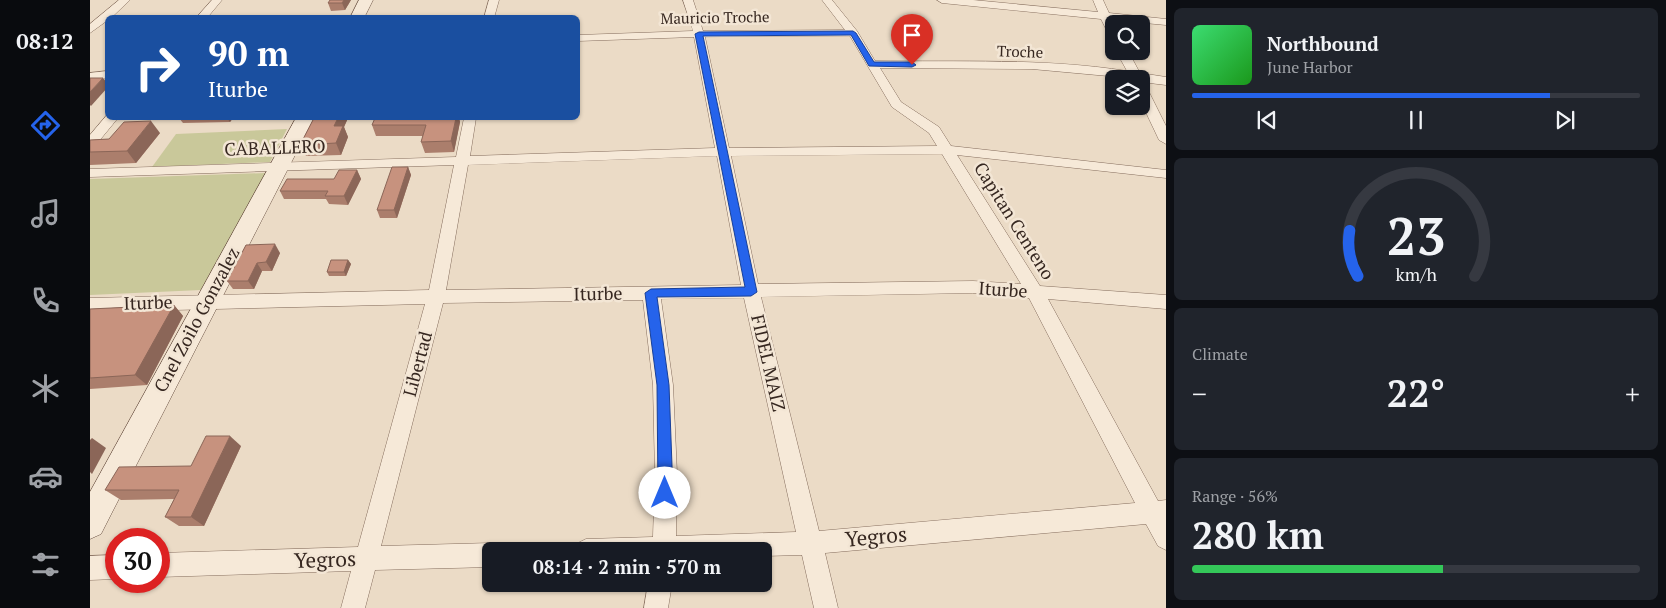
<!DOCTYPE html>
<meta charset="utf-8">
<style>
body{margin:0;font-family:"PT Serif",serif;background:#20242c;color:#f1f3f6;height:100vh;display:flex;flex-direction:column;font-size:19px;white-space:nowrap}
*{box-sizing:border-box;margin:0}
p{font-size:16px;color:#9ea1a6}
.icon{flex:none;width:28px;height:28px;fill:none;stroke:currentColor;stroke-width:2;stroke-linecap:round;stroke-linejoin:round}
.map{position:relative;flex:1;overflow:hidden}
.details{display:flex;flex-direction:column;gap:8px;padding:8px;background:#0d0f14;width:500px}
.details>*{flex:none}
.top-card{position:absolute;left:15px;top:15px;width:475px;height:105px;border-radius:8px;box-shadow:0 1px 4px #0004;background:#1a4fa0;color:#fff;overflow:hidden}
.controls{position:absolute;left:1015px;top:15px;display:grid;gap:10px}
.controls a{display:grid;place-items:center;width:45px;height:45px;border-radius:8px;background:#171b24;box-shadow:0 1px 4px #0004;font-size:25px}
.speed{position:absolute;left:15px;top:528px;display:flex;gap:10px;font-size:25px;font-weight:700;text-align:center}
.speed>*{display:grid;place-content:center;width:65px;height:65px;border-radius:50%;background:#171b24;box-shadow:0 1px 4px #0004;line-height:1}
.speed .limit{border:8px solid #d22;background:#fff;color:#111}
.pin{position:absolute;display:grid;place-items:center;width:42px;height:42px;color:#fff;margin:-51px -21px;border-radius:50% 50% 50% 0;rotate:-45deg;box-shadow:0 0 5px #0007}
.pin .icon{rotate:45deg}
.me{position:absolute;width:55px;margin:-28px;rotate:0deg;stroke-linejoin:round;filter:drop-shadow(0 0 4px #0008)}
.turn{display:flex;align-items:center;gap:18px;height:105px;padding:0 20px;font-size:22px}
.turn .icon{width:65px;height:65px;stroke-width:2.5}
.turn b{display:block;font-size:35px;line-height:42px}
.big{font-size:38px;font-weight:800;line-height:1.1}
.details .widget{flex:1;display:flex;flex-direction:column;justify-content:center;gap:8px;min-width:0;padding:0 18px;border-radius:8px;background:#20242c}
.details .dial{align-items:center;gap:0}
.dial svg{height:130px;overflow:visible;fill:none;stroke:#363941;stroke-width:7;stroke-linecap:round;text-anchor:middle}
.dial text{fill:#f1f3f6;stroke:none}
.song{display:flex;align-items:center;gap:15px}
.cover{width:60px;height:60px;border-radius:8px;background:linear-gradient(135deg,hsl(140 70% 55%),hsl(120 70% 35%))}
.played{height:5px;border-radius:2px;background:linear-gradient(90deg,#2563eb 80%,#363941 80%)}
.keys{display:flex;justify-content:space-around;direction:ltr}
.heat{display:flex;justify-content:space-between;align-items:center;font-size:28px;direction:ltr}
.charge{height:8px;border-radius:4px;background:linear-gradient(90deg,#34c759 56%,#363941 0)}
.trip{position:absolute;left:392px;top:542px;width:290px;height:50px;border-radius:8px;background:#171b24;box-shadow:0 1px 4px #0004;font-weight:800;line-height:50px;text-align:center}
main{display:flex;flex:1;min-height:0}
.tabs{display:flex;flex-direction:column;width:90px;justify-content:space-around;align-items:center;background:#090b0e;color:#9ea1a6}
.tabs .icon{width:35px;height:35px}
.tabs .selected{color:#2563eb}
.tabs b{font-size:22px;color:#f1f3f6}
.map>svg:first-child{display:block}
.green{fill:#c9c89a}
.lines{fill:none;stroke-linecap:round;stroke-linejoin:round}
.street-casing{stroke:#856d5d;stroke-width:1}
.secondary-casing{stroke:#674e40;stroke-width:1}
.street{fill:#f6e9d8;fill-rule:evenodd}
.secondary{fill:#f6e9d8;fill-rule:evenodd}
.wall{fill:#ab7e6c}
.shaded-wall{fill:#8b6658}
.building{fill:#c7927e;stroke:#8b6658}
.route{fill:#2563eb;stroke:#184099}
.labels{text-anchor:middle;stroke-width:5;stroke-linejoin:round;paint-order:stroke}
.far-street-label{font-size:15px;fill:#362720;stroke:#f3e6d5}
.street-label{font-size:18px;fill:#362720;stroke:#f3e6d5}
.near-street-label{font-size:21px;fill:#362720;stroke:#f3e6d5}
</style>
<main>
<nav class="tabs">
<b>08:12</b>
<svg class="icon selected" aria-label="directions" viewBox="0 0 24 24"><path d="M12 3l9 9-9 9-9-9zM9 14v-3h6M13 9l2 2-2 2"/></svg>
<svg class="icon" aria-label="music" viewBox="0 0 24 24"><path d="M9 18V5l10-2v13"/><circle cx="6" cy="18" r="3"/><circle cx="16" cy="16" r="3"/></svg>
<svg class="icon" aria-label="phone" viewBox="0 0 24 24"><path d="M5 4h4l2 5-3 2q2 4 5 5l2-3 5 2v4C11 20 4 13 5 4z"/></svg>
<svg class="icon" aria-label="climate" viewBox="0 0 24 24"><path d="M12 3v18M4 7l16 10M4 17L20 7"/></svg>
<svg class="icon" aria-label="car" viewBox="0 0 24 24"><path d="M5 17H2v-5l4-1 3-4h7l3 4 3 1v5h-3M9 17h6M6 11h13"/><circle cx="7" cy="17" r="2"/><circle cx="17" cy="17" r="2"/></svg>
<svg class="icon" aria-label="filters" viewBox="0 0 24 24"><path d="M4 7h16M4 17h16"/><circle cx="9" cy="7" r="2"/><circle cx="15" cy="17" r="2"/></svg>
</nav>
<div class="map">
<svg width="1076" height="608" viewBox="0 0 1076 608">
<rect width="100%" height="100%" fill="#ebdbc6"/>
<!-- green -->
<g class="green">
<polygon points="197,129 180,162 62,167 86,134"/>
<polygon points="176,173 111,290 0,295 0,179"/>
</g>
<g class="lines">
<defs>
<g id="street">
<polygon points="29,0 40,0 21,18 18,18 18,20 0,33 0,24"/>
<polygon points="122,0 132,0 117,18 106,18"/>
<polygon points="399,0 409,0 404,18 394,18"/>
<path d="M593,0H603L613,31L755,30L732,0H742L767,31L785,61C869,62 954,58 1037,71L1026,51H1038L1050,73L1076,77V85L1051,82V79L942,69L790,68L811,102L849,127L861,146L1076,170V178L867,155L950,286L1076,295V309L958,299L1068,501L1076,500V550L1068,546L1056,524L735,553L748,608H724L712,555L674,556V551H484L488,543L496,539L563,537L565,474L563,385L553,300L353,303L291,546L401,543L409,547L411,551H401V567L285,570L275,608H251L261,571L69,577V553L268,547L335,304L0,312V298L339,290L364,165L0,177V169L366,157L374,118H386L380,156L625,148L604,37L488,41V35L603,31ZM760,36L802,107L839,133L847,146L639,148L615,37ZM852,154L931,284L883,281L668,284L641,156ZM627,156L651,285L356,290L378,165ZM883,293L939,298L1045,503L729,531L671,297ZM654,298L706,532L586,536L587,474L583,385L571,299Z"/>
<polygon points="847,0 883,0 1008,12 1003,0 1013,0 1019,13 1076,19 1076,25 1022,20 1024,24 1024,38 1019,35 1011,19 852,3"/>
<polygon points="18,71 18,78 0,81 0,73"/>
<polygon points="1051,84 1057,88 1076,126 1076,144 1069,140 1051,102"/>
<polygon points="17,115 18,118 28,118 5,146 0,147 0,135"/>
<polygon points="26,555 26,579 0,580 0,556"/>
<polygon points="558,584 582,584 578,608 554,608"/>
</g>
<g id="secondary">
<polygon points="269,0 283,0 274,18 260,18"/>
<polygon points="206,118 224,118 11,534 0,539 0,492"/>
</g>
</defs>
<!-- street casing -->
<use href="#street" class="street-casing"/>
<!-- secondary casing -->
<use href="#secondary" class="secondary-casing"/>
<!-- street -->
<use href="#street" class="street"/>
<!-- secondary -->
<use href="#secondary" class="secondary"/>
</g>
<!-- wall -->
<g class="wall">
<polygon points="261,0 255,10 241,11 238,3"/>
<polygon points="89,118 143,118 140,122 93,123"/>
<polygon points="224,118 258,118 254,127 258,137 251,155 216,156 210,145"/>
<polygon points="285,118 369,118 370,122 364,152 335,153 331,142 333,136 286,136 282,125"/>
<polygon points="70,133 46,163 0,165 0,140 19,139"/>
<polygon points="318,167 321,175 307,218 290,218 287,210"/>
<polygon points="267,170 271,179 258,205 239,204 236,199 194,199 190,191 244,179"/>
<polygon points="156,245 190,253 182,271 172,271 164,289 143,289 137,281"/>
<polygon points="258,260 261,264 256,276 239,276 237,272"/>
<polygon points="84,305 93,316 57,385 0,389 0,309"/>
<polygon points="151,446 114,526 89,526 75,517 84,499 31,500 15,490 101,466"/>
</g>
<!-- shaded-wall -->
<g class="shaded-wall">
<polygon points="254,0 261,0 255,10 252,3"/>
<polygon points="13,78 18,84 18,87 1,106 0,105 0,92"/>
<polygon points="137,118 143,118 140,122"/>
<polygon points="248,118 258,118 254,127 258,137 251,155 246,143 244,126"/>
<polygon points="366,118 369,118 370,122 364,152 361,141"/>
<polygon points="61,121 70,133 46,163 37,151"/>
<polygon points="318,167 321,175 307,218 304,210"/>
<polygon points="267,170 271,179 258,205 254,196"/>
<polygon points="185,244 190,253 182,271 176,262"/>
<polygon points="258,260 261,264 256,276 254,272"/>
<polygon points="167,263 172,271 164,289 158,281"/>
<polygon points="84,305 93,316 57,385 45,375"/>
<polygon points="140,436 151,446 114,526 101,517"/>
<polygon points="2,438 16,448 2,474 0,472 0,440"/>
</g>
<!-- building -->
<g class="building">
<polygon points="240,0 254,0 252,3 238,3"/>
<polygon points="0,78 13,78 0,92"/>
<polygon points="224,118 248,118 244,126 253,126 246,143 210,145"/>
<polygon points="285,118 366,118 361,141 331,142 336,125 282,125"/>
<polygon points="61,121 37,151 0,152 0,140 19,139 34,122"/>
<polygon points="302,167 318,167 304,210 287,210"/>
<polygon points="249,170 267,170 254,196 235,196 238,191 190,191 197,179 244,179"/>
<polygon points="185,244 176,262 167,263 158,281 137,281 156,245"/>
<polygon points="241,260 258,260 254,272 237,272"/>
<polygon points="84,305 45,375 0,378 0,309"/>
<polygon points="116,436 140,436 101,517 75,517 89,490 15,490 29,467 101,466"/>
</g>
<!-- route -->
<polygon class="route" points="763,31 766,33 784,62 822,62 826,65 822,67 779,66 761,35 613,36 667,292 661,296 567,297 579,385 583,493 580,498 575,500 570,498 568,493 567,385 555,293 561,289 655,287 605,34 609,32"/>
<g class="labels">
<!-- far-street labels -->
<g class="far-street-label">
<text transform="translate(625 18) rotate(-1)" y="5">Mauricio Troche</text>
<text transform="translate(930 52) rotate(2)" y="5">Troche</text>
</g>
<!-- street labels -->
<g class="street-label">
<text transform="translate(185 148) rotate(-2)" y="6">CABALLERO</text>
<text transform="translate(924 221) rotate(58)" y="6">Capitan Centeno</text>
<text transform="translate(913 290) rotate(4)" y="6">Iturbe</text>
<text transform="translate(508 294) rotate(-1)" y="6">Iturbe</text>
<text transform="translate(58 303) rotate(-2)" y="6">Iturbe</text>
<text transform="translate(107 320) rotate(-62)" y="6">Cnel Zoilo Gonzalez</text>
<text transform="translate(678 363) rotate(77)" y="6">FIDEL MAIZ</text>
<text transform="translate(328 364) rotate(-75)" y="6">Libertad</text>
</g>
<!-- near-street labels -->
<g class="near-street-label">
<text transform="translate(786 537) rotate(-5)" y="7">Yegros</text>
<text transform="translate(235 560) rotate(-2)" y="7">Yegros</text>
</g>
</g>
</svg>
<div class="controls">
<a><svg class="icon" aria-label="search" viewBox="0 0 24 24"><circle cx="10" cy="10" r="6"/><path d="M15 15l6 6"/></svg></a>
<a><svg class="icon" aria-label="layers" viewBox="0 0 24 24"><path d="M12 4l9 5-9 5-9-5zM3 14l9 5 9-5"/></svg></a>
</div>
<div class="speed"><div class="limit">30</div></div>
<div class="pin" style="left:822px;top:65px;background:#d93025"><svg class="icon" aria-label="arrive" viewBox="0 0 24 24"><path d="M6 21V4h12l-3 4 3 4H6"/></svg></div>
<svg class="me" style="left:575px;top:493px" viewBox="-20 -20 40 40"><circle r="19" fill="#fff"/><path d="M0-13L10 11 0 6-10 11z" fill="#2563eb"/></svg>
<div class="trip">08:14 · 2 min · 570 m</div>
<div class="top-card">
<div class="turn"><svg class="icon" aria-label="right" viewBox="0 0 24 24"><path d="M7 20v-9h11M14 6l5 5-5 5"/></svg><div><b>90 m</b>Iturbe</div></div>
</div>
</div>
<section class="details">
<div class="widget">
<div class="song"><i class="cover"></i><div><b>Northbound</b><p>June Harbor</p></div></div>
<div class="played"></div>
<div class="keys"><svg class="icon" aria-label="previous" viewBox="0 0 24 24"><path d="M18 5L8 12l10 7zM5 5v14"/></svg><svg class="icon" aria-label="pause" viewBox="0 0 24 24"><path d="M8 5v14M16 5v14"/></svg><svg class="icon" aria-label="next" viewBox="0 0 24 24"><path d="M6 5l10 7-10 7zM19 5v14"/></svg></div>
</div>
<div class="widget dial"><svg viewBox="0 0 100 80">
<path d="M14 69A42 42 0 1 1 86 69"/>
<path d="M14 69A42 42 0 0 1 9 41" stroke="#2563eb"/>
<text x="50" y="56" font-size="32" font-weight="700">23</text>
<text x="50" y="72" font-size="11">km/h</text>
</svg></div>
<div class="widget"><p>Climate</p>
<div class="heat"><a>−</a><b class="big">22°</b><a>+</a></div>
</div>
<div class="widget"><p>Range · 56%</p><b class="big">280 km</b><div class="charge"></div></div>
</section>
</main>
